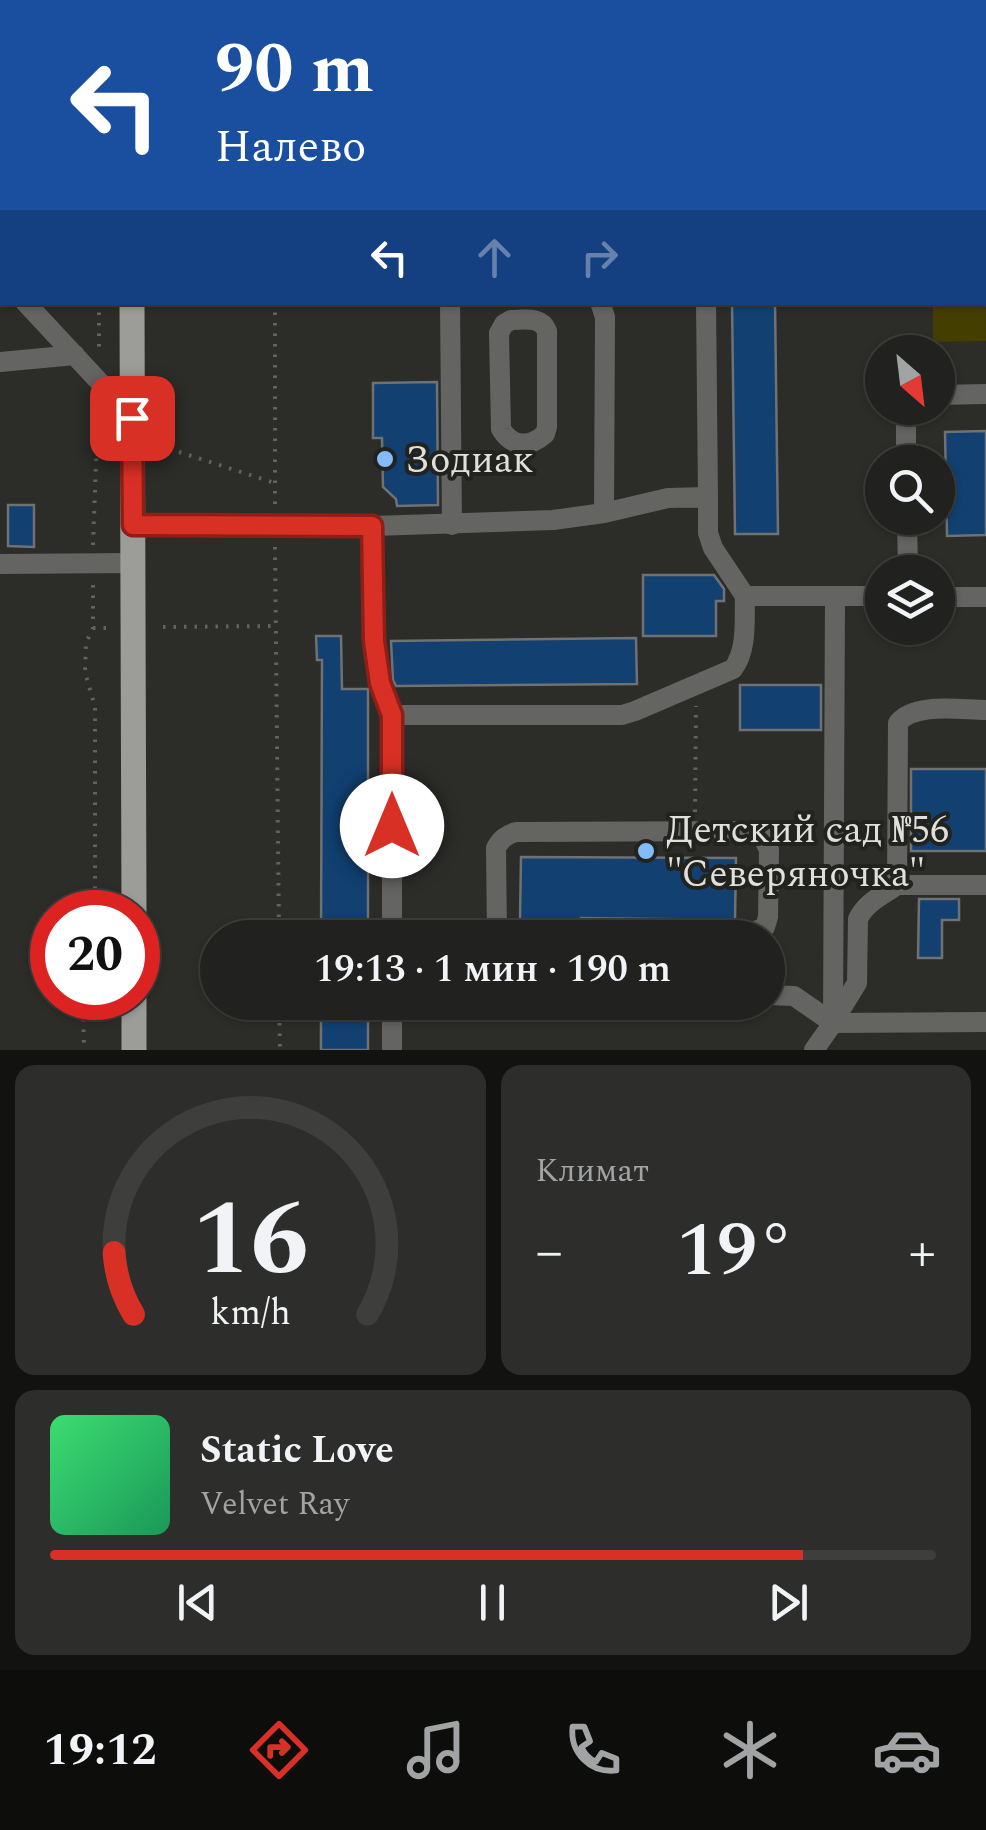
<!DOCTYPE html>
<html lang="ru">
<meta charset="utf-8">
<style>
body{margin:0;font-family:Spectral,serif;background:#2d2e2c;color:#f1f3f6;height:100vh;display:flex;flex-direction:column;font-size:38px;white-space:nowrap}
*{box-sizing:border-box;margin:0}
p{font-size:32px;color:#a2a3a4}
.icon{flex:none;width:55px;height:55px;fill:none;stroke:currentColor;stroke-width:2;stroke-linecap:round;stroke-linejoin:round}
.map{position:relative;height:1050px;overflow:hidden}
.panel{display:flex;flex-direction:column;gap:15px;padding:15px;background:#121211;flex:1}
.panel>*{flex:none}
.banner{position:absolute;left:0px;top:0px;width:988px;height:305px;box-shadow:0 2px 8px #0004,0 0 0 2px #3e3e3d;background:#1a4fa0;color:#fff;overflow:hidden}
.needle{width:65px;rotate:152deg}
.fabs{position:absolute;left:865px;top:335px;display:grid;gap:20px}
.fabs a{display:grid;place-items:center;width:90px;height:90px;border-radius:50%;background:#21211f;box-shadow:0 2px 8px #0004,0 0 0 2px #3e3e3d;font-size:50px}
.speed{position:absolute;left:30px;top:890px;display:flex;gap:20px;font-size:50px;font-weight:700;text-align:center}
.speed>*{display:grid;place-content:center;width:130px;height:130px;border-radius:50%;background:#21211f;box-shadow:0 2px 8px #0004,0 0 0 2px #3e3e3d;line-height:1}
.speed .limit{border:15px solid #d22;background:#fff;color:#111}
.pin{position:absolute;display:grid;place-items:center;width:85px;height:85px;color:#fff;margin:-42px;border-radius:20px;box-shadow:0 5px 15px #0006}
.me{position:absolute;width:110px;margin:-55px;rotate:0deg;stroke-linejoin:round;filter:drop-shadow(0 0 8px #0008)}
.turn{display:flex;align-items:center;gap:35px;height:210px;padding:0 50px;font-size:45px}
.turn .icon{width:130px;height:130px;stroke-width:2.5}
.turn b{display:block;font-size:70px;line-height:85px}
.lanes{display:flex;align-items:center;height:95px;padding:0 50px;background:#0003;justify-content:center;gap:50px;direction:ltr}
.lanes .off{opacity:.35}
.big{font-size:75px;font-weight:600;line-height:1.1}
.panel .tile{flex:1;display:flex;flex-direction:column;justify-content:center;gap:15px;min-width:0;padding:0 35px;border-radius:20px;background:#2d2e2c}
.panel .dial{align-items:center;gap:0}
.dial svg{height:260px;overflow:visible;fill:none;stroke:#3e3e3d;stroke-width:7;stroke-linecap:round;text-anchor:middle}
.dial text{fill:#f1f3f6;stroke:none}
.song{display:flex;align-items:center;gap:30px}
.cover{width:120px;height:120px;border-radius:15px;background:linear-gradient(135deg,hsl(140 70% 55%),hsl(150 70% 35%))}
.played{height:10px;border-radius:5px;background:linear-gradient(90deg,#d93025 85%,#3e3e3d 85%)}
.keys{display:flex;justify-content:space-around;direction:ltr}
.heat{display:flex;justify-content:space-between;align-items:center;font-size:55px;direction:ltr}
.panel .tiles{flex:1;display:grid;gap:15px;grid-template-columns:1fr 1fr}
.tile:last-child{grid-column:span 2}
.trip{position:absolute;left:200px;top:920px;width:585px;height:100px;border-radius:50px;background:#21211f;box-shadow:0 2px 8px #0004,0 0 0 2px #3e3e3d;font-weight:600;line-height:100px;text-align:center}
.menu{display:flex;height:160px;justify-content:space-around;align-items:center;background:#0d0d0c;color:#a2a3a4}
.menu .icon{width:70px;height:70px}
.menu .selected{color:#d93025}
.menu b{font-size:45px;color:#f1f3f6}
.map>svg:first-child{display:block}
.green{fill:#443e01}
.building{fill:#114071;stroke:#6f7173;stroke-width:2.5}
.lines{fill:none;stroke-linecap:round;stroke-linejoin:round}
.path{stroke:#626260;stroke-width:4;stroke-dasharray:2.5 8;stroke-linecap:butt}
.minor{stroke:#646463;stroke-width:20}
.major{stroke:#9c9c99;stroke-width:25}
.route-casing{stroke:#8d1f18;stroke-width:25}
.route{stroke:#d93025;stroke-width:18}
.poi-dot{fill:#85bbfb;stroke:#22221f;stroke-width:4}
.labels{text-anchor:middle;stroke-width:8;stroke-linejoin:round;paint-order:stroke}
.poi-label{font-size:38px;fill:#dfdfdd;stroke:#22221f;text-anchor:start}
</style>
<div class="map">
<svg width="986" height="1050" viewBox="0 0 986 1050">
<rect width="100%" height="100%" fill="#2c2c29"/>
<!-- green -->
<polygon class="green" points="985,249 986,341 933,342 933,303 985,302"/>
<!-- building -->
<g class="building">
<polygon points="732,302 775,302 778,534 735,534"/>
<polygon points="437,382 438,505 397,506 396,499 383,487 382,438 373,438 373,383"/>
<polygon points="986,431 986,535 947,536 945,432"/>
<polygon points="8,505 34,505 34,547 8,546"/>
<polygon points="643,575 714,575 724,589 724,601 716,601 716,636 643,636"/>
<polygon points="316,636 341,636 342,689 368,689 368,938 321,938 322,660 317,660"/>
<polygon points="636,638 637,684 396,686 393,680 391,641"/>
<rect x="740" y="685" width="81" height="45"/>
<rect x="911" y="769" width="75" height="82"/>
<polygon points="521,857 736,858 735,920 581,918 581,938 543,938 543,920 520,920"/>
<polygon points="919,899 959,899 959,920 942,920 942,958 918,958"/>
<rect x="321" y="1002" width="47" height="48"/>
</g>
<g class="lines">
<!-- path -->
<g class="path">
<polyline points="98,0 98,2"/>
<polyline points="274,0 274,2"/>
<polyline points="492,2 492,0"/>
<polyline points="99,302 99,351"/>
<polyline points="275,302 275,508"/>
<polyline points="179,452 275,483"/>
<polyline points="93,545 98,410"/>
<polyline points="275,547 279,938"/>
<polyline points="93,585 93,628 86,643 85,672 95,707 95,912"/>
<polyline points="163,627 276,626"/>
<polyline points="93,628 111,628"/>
<polyline points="695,812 696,706"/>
<polyline points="83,998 84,1050"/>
<polyline points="279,1002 280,1050"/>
</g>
<!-- minor -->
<g class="minor">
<polyline points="439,0 439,2"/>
<polyline points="598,0 598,2"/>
<polyline points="703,0 703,2"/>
<polyline points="31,2 31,0"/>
<polyline points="0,12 2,12"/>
<polyline points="0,88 2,88"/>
<polyline points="0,120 2,112"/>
<polyline points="0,217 2,214"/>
<polyline points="0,276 2,278"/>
<polyline points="25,302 133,418"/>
<polyline points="450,302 452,525"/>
<polyline points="600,302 605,317 604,513"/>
<polyline points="706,302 708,497"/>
<path d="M511,320C525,320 541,316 547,331V427L545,434C529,448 512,447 501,429L499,333L504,324Z"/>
<polyline points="0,362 75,355"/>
<polyline points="938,395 986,394"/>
<polyline points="906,462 906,415 908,408"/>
<polyline points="907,518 908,572"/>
<polyline points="133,525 373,526 553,520 604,513 668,498 708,497 708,533 713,548 745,596 882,596"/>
<polyline points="373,526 374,641 380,683 392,715 392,938"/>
<polyline points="0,564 133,563"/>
<polyline points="938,597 986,597"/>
<path d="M392,715H622L635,711L733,669C748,649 744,619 745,596"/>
<polyline points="897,885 986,885"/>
<path d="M497,938L496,848C501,839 506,835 516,832L754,831L762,835L769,850L768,917L765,927L748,934L723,938"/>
<polyline points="768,995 794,996 833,1023"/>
<path d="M833,1022L857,983L858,919C865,903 883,895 897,885L898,723C914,702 961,710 986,710"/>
<polyline points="833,1023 835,596"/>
<polyline points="392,1050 392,1002"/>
<polyline points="814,1050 833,1023 986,1022"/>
</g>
<!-- major -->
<g class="major">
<polyline points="130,0 130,2"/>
<polyline points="132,302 134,912"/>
<polyline points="134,998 134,1050"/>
</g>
</g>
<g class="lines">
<defs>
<polyline id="route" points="132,418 133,525 372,526 374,641 380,683 392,715 392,826"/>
</defs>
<!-- route casing -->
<use href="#route" class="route-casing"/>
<!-- route -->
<use href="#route" class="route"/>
</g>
<!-- markers -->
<g class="poi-dot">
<circle cx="385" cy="459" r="10"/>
<circle cx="646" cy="851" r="10"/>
</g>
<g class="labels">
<!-- poi labels -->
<g class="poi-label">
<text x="405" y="472">Зодиак</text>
<text x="666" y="842">Детский сад №56<tspan x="666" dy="44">"Северяночка"</tspan></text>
</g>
</g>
</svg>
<div class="fabs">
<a><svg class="needle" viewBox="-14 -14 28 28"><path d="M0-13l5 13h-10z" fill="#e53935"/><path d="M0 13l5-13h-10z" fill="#a2a3a4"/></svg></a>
<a><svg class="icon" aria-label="search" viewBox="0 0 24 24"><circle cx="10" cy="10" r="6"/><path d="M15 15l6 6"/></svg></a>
<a><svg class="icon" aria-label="layers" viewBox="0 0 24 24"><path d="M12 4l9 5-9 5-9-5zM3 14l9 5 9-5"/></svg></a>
</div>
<div class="speed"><div class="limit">20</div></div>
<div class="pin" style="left:132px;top:418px;background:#d93025"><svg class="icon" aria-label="arrive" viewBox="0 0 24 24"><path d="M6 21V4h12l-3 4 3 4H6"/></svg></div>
<svg class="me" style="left:392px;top:826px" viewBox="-20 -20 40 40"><circle r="19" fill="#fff"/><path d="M0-13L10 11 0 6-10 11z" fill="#d93025"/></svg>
<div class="trip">19:13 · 1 мин · 190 m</div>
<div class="banner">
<div class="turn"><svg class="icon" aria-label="left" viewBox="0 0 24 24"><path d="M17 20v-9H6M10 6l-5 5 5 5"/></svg><div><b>90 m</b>Налево</div></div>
<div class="lanes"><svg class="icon" aria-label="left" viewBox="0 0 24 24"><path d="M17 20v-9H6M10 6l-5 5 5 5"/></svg><svg class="icon off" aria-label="ahead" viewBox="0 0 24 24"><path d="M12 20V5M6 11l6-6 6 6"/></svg><svg class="icon off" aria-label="right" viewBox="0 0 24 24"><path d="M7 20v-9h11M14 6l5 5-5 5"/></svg></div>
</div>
</div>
<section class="panel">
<div class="tiles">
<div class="tile dial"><svg viewBox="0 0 100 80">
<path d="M14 69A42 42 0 1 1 86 69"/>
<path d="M14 69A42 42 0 0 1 8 50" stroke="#d93025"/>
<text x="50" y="56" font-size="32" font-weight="700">16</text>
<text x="50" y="72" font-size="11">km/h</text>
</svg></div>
<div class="tile"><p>Климат</p>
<div class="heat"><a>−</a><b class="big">19°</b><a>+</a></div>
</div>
<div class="tile">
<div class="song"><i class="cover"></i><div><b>Static Love</b><p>Velvet Ray</p></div></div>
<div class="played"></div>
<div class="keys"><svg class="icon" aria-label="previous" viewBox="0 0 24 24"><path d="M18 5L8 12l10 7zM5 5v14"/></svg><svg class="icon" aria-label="pause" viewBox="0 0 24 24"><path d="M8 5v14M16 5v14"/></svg><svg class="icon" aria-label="next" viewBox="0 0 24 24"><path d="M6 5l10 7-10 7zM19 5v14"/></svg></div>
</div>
</div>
</section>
<nav class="menu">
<b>19:12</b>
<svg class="icon selected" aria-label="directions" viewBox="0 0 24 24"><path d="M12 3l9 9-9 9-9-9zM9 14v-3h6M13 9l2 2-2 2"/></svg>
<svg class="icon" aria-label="music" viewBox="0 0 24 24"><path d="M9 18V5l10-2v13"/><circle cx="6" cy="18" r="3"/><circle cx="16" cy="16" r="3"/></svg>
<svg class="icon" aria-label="phone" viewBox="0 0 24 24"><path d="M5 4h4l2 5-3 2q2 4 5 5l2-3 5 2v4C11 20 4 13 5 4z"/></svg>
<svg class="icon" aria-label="climate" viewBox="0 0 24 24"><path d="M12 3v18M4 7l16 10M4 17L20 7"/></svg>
<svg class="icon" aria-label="car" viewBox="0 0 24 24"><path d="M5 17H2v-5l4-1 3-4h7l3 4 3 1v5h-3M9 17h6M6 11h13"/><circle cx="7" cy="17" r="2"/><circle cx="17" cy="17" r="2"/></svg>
</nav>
